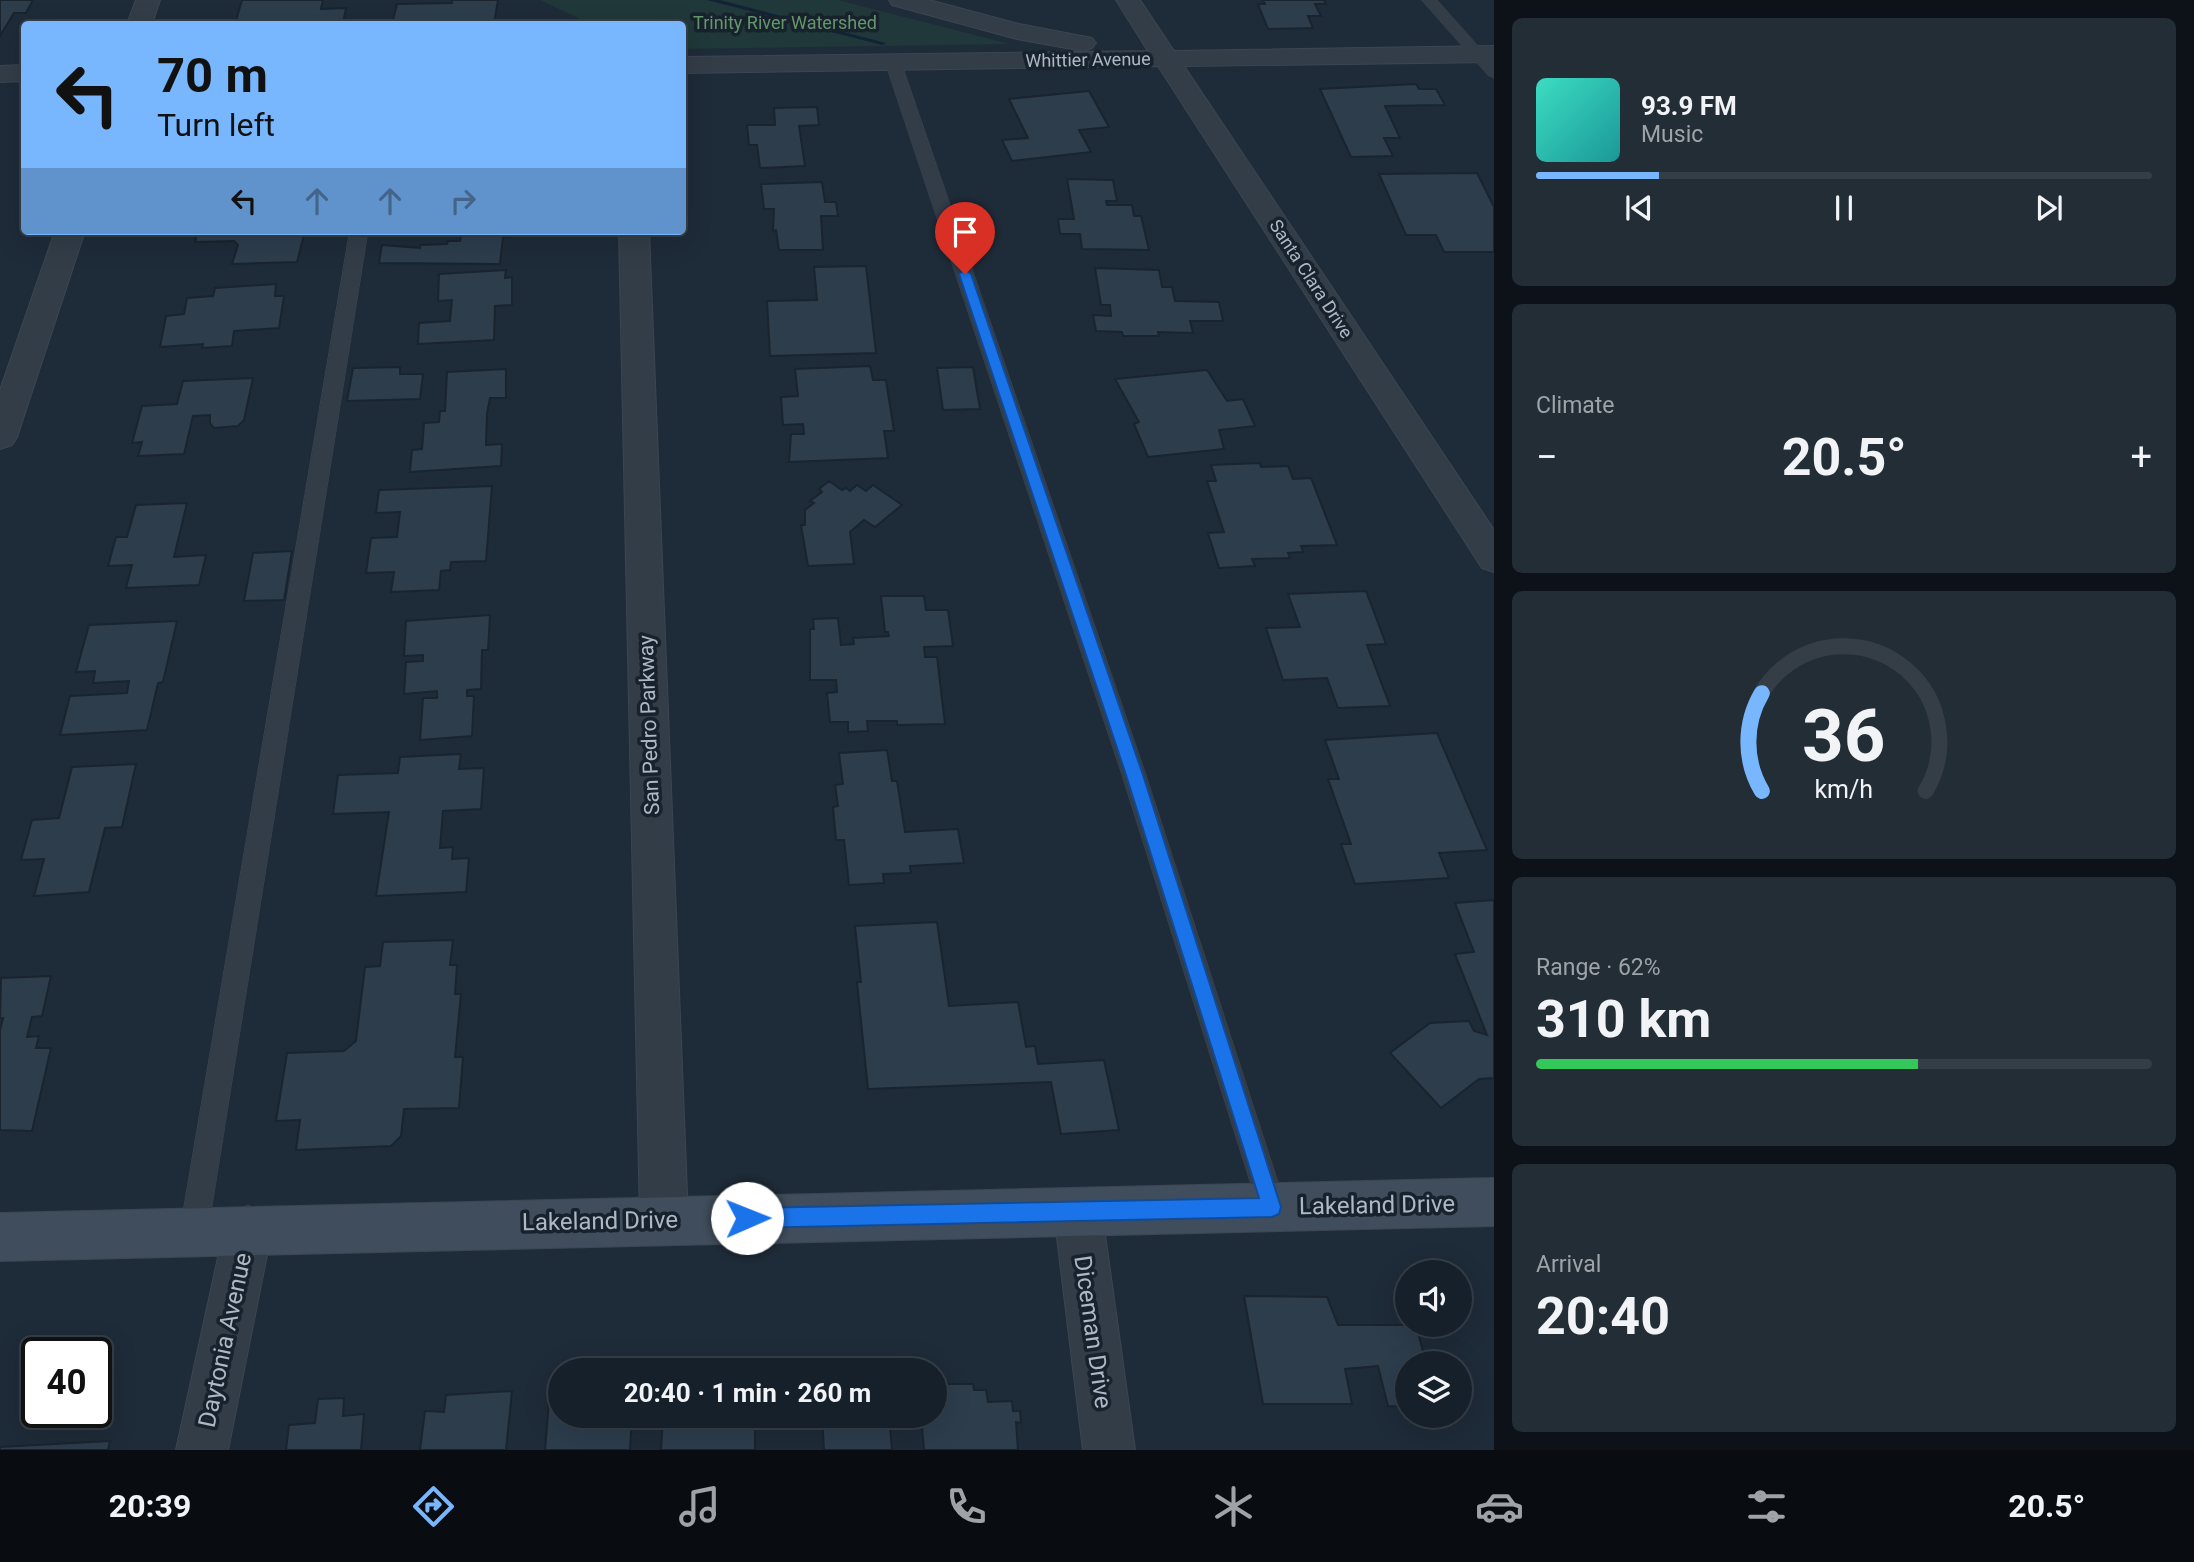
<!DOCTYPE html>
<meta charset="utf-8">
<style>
body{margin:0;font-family:Roboto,sans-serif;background:#232d36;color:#f1f3f6;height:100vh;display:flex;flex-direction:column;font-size:26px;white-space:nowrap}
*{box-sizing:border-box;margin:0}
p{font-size:23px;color:#9ea3a8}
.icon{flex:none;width:38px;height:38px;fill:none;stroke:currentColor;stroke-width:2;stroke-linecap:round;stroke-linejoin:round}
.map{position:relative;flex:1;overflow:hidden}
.sheet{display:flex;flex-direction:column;gap:18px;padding:18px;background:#0c1217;width:700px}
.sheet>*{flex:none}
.hud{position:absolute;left:21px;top:21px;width:665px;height:214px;border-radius:7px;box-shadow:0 7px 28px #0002,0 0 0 2px #353e47;background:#78b7fe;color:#111;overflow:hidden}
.fabs{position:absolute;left:1395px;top:1260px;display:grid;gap:14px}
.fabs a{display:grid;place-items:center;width:77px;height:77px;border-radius:50%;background:#16202a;box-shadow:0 7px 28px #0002,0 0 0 2px #353e47;font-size:35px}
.speed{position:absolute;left:21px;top:1337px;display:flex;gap:14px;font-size:35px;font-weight:700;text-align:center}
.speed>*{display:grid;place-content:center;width:91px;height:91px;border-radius:50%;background:#16202a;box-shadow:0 7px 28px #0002,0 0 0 2px #353e47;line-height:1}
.speed .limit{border:4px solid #111;border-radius:10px;background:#fff;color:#111}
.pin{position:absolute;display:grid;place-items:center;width:60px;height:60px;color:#fff;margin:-72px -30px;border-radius:50% 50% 50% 0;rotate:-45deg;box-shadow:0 0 7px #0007}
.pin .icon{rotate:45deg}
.me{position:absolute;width:77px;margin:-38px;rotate:89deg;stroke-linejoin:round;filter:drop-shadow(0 0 5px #0008)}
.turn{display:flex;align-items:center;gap:24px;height:147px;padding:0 21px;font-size:32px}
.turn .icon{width:91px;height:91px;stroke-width:2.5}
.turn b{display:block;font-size:49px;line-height:60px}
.lanes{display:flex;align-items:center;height:66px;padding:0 21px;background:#0003;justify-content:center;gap:35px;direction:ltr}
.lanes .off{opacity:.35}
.big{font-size:52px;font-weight:700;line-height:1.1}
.sheet .card{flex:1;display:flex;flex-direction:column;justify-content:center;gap:10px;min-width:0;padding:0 24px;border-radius:10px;background:#232d36}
.sheet .dial{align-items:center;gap:0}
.dial svg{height:182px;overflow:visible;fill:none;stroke:#353e47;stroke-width:7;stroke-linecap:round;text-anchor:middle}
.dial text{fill:#f1f3f6;stroke:none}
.song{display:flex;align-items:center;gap:21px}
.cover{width:84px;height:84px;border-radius:10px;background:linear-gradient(135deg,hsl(170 70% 55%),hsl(180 70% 35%))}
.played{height:7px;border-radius:4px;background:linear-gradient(90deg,#78b7fe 20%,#353e47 20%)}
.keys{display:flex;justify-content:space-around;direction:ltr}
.heat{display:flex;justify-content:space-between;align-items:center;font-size:38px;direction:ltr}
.charge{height:10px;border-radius:5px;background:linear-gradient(90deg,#34c759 62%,#353e47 0)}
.trip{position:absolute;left:548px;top:1358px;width:399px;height:70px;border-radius:35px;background:#16202a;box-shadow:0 7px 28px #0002,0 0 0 2px #353e47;font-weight:700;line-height:70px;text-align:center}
.menu{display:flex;height:112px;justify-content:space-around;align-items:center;background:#090d11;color:#9ea3a8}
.menu .icon{width:49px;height:49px}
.menu .active{color:#78b7fe}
.menu b{font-size:32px;color:#f1f3f6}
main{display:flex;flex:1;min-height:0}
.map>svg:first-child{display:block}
.green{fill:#203839}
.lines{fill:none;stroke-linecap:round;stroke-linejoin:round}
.stream{fill:#122335;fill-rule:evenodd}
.building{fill:#2d3d4c;stroke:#1a242f;stroke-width:2}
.lane-casing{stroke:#3c4652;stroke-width:1}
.street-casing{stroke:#3c4652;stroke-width:2}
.secondary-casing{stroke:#3c4652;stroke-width:2}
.lane{fill:#323d48;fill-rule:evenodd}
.street{fill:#323d48;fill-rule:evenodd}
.secondary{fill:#404d5c;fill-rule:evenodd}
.route{fill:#1a73e8;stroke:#114b97;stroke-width:2}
.labels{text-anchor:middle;stroke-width:7;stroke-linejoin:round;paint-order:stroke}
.far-park-label{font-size:18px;fill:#63976a;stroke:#18222d}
.far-street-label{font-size:18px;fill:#acb8c5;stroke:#18222d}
.street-label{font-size:21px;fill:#acb8c5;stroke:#18222d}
.near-street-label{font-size:24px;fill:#acb8c5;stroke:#18222d}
</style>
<main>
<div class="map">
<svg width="1494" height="1450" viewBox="0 0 1494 1450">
<rect width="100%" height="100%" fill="#1e2b38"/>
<!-- green -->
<polygon class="green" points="540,0 838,0 1010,44 683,49 682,24 591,24"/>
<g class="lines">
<!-- stream -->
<polygon class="stream" points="707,0 720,0 886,43 882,45"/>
</g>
<!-- building -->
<g class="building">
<polygon points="0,0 33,0 26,13 14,13 0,36"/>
<polygon points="242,0 323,0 321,9 346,8 343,24 235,24"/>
<polygon points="452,0 498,0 494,24 392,24 397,4 452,3"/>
<polygon points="1263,0 1324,0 1326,4 1315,4 1321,16 1308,16 1313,28 1268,29 1258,4 1265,4"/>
<polygon points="1416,84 1419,89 1436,89 1445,105 1385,106 1400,138 1384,138 1393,156 1351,157 1320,89"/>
<polygon points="1089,91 1109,127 1079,130 1091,152 1012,161 1002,140 1028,138 1009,99"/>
<polygon points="817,107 819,125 799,126 805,166 760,168 757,145 749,145 747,125 775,125 774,108"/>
<polygon points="1477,173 1494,207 1494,252 1444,252 1436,235 1406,235 1379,174"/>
<polygon points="1067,179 1113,180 1117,201 1106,201 1107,205 1132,205 1134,216 1141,216 1149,250 1082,249 1080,234 1060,234 1058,219 1074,219"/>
<polygon points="822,182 825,202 836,202 838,216 821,216 823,250 779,250 776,230 773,231 774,209 764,209 761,184"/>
<polygon points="198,231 305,231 297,262 232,264 238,245 234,241 195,242"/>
<polygon points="462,231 511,231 510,237 503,237 500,264 379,263 382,245 420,248 420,245 447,244 448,241 460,241"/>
<polygon points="866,266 876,353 770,356 767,301 817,300 814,267"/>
<polygon points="1095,268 1159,270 1162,287 1172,287 1175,301 1219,302 1223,321 1190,321 1193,333 1158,332 1159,336 1123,336 1122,332 1096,331 1093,315 1111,316 1110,305 1101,305"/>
<polygon points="506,270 505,278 512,277 512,305 495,306 494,340 418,344 419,323 450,321 452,300 438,301 439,274"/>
<polygon points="276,284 275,296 284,296 279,328 234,331 232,346 202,348 203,344 160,347 166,316 184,314 187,298 213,296 215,288"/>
<polygon points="870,366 873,380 886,380 894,431 884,431 888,458 789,462 791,434 804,434 803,424 783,425 781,397 798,396 795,369"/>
<polygon points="400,367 400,374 423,374 420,399 347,401 353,368"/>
<polygon points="973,367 980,409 943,410 937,368"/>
<polygon points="506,369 506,398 490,398 487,413 486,445 502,444 501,466 410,472 412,450 422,449 424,423 439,422 440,411 445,411 447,372"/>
<polygon points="1207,370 1227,401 1243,399 1255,426 1219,430 1224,449 1148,457 1134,424 1139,422 1115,379"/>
<polygon points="253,378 244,420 238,426 214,428 210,423 210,415 193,416 184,454 138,456 142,442 132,443 142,406 177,404 183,381"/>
<polygon points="1260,463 1261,467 1288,466 1293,479 1311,478 1337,545 1301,546 1303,552 1288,553 1290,558 1252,559 1255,566 1219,568 1208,533 1224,532 1207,481 1216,481 1211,465"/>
<polygon points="829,481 842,490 846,488 850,491 857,485 866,491 873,485 902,505 875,527 864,520 850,532 854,564 808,566 801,525 805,525 805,510 814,503 810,501 822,492 819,489"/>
<polygon points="492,486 486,561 451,562 450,570 441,571 439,590 391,592 394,572 366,573 371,538 397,537 400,512 376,513 379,490"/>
<polygon points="187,503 174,557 206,555 199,585 126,588 132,565 108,566 116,537 127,537 136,505"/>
<polygon points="292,551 284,600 244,601 253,553"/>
<polygon points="1366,591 1386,644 1367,645 1390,706 1338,708 1327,678 1283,680 1266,628 1300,627 1288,594"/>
<polygon points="881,596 924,596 926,610 948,610 953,646 924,647 925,657 937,657 945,724 897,725 897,721 867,721 868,731 848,732 848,722 830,722 827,693 837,692 836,680 810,680 810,629 814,629 813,619 838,618 841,645 854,644 853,638 889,636 888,632 885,632"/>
<polygon points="490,615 488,650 482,650 481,689 467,690 467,696 474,696 472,736 420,740 423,698 437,698 437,691 404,694 406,662 423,661 423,655 404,656 406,621"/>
<polygon points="177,621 163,682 158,683 147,730 60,735 70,696 127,693 129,681 93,683 95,671 76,672 89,625"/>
<polygon points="1437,733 1487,850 1439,853 1449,878 1355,884 1341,844 1351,844 1328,779 1339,779 1325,740"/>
<polygon points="887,750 892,781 897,781 905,832 958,829 964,863 910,866 911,873 883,874 884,883 849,885 844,840 836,840 833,807 838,806 835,785 843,784 839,753"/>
<polygon points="461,754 459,769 484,768 481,809 443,811 440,848 453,847 452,859 469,858 466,892 376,896 389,812 333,814 338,775 398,773 400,757"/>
<polygon points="136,764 122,827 105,828 89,892 34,896 44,859 21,860 32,820 59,818 72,767"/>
<polygon points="1494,900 1494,1078 1479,1079 1441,1108 1390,1053 1430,1023 1469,1021 1474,1031 1487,1035 1455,954 1474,952 1455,903"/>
<polygon points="937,922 949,1006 1018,1002 1026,1047 1035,1046 1038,1064 1104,1060 1119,1130 1061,1134 1051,1082 868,1089 857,982 861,982 855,926"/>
<polygon points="453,940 450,965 457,965 455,994 461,994 455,1057 463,1057 459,1108 404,1109 401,1136 391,1146 296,1150 300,1120 276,1121 287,1053 344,1051 356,1041 365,967 380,966 383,942"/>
<polygon points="51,976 42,1016 32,1017 27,1037 39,1036 36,1048 51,1048 32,1131 0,1130 0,1030 3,1018 0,1018 1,978"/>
<polygon points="1244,1296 1327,1297 1338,1325 1416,1325 1426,1363 1407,1363 1407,1407 1388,1406 1378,1366 1345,1369 1352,1404 1263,1404"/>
<polygon points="934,1384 973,1384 974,1390 986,1390 988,1402 1012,1401 1013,1411 1020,1411 1021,1423 1016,1422 1018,1450 924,1450 921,1416 934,1416"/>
<polygon points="550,1390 560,1390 560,1416 632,1416 630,1450 545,1450"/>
<polygon points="512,1391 506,1450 420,1450 425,1411 444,1412 446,1395"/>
<polygon points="344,1398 343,1416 364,1414 361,1450 286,1450 289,1425 315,1423 318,1399"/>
<polygon points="663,1416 755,1416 755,1450 661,1450"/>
<polygon points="822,1416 889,1416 892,1450 824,1450"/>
<polygon points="110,1441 108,1450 0,1450 0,1447"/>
</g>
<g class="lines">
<defs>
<g id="lane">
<polygon points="1422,0 1437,0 1494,64 1494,78 1489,76"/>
<polygon points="893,57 901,62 1146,775 1286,1207 1282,1217 1272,1221 1262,1217 1258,1207 1122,775 885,62"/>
<polygon points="350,231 368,231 208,1231 204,1241 194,1245 184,1241 180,1231"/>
</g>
<g id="street">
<polygon points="136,0 160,0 152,24 127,24"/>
<polygon points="889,0 929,0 1019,24 1092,38 1096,43 1092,48 1083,51 1017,39 892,5"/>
<polygon points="1116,0 1140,0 1174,51 1494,46 1494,62 1184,66 1494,530 1494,572 1482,568 1158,66 682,73 682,57 1148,51"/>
<polygon points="24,65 24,81 0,82 0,66"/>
<polygon points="55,231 85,231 17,437 12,445 0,449 0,390"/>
<polygon points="619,231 649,231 688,1219 681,1236 664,1243 647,1236 640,1219"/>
<polygon points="1078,1189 1095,1196 1102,1213 1135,1450 1083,1450 1054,1213 1061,1196"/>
<polygon points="248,1206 265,1213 272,1230 228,1450 176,1450 224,1230 231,1213"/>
</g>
<polygon id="secondary" points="1494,1178 1494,1226 0,1261 0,1213"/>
</defs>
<!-- lane casing -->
<use href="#lane" class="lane-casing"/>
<!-- street casing -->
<use href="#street" class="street-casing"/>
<!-- secondary casing -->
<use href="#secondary" class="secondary-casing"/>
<!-- lane -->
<use href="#lane" class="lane"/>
<!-- street -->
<use href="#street" class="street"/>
<!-- secondary -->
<use href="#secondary" class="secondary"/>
</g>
<!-- route -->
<polygon class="route" points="965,269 971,274 1143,775 1281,1207 1279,1214 1272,1217 747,1228 740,1225 737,1218 740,1211 747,1208 1259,1198 1126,775 959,274"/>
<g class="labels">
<!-- far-park labels -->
<g class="far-park-label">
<text x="785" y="29">Trinity River Watershed</text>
</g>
<!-- far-street labels -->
<g class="far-street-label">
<text transform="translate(1088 60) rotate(-1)" y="6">Whittier Avenue</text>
<text transform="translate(1311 279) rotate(57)" y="6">Santa Clara Drive</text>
</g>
<!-- street labels -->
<g class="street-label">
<text transform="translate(649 725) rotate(-92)" y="7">San Pedro Parkway</text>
</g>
<!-- near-street labels -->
<g class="near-street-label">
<text transform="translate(1377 1205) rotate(-1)" y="8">Lakeland Drive</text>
<text transform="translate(600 1221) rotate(-1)" y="8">Lakeland Drive</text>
<text transform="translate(1093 1332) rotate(82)" y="8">Diceman Drive</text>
<text transform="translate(225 1340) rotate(-78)" y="8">Daytonia Avenue</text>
</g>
</g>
</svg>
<div class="fabs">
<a><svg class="icon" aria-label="sound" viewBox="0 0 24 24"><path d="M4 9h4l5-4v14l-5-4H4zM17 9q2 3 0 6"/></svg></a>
<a><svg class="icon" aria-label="layers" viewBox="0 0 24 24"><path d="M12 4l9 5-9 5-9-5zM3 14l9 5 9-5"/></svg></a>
</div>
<div class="speed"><div class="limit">40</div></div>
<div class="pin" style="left:965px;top:274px;background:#d93025"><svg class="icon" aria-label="arrive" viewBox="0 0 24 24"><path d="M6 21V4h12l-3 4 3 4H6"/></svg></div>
<svg class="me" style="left:747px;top:1218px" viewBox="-20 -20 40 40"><circle r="19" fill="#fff"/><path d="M0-13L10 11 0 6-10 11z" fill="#1a73e8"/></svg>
<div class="trip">20:40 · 1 min · 260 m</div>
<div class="hud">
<div class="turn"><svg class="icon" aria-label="left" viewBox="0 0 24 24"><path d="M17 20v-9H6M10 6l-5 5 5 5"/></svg><div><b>70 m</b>Turn left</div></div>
<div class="lanes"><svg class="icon" aria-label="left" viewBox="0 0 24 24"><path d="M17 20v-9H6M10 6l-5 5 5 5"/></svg><svg class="icon off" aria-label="ahead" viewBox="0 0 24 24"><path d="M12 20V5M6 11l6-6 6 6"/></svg><svg class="icon off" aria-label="ahead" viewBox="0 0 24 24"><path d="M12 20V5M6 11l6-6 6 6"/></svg><svg class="icon off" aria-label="right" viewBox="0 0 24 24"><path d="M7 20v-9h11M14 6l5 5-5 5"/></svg></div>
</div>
</div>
<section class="sheet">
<div class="card">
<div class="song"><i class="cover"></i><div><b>93.9 FM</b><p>Music</p></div></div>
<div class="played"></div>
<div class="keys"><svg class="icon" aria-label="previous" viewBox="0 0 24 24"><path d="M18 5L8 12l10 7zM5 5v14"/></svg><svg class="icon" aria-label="pause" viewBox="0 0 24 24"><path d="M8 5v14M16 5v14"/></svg><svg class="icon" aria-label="next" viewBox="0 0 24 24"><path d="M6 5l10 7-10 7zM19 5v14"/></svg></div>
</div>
<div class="card"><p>Climate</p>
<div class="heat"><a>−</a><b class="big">20.5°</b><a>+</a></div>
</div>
<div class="card dial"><svg viewBox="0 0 100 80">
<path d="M14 69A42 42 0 1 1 86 69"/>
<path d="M14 69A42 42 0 0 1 14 26" stroke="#78b7fe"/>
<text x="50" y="56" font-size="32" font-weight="700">36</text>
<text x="50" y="72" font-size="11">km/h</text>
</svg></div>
<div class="card"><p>Range · 62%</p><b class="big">310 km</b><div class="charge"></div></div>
<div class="card"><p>Arrival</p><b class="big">20:40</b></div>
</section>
</main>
<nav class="menu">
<b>20:39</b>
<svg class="icon active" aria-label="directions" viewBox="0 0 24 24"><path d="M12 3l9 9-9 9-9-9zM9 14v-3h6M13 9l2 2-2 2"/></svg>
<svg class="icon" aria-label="music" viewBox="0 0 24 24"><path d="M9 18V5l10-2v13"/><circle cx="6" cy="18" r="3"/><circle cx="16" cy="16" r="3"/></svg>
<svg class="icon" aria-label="phone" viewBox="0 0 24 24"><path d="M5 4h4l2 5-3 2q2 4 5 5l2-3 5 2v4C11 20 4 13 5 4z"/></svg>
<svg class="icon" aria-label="climate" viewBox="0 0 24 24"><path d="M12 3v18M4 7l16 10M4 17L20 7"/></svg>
<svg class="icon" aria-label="car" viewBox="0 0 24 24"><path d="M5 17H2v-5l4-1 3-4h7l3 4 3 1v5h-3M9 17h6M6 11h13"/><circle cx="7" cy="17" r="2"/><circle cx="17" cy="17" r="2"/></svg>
<svg class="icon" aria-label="filters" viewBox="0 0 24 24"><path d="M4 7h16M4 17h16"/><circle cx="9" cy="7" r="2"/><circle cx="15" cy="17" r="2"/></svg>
<b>20.5°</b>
</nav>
